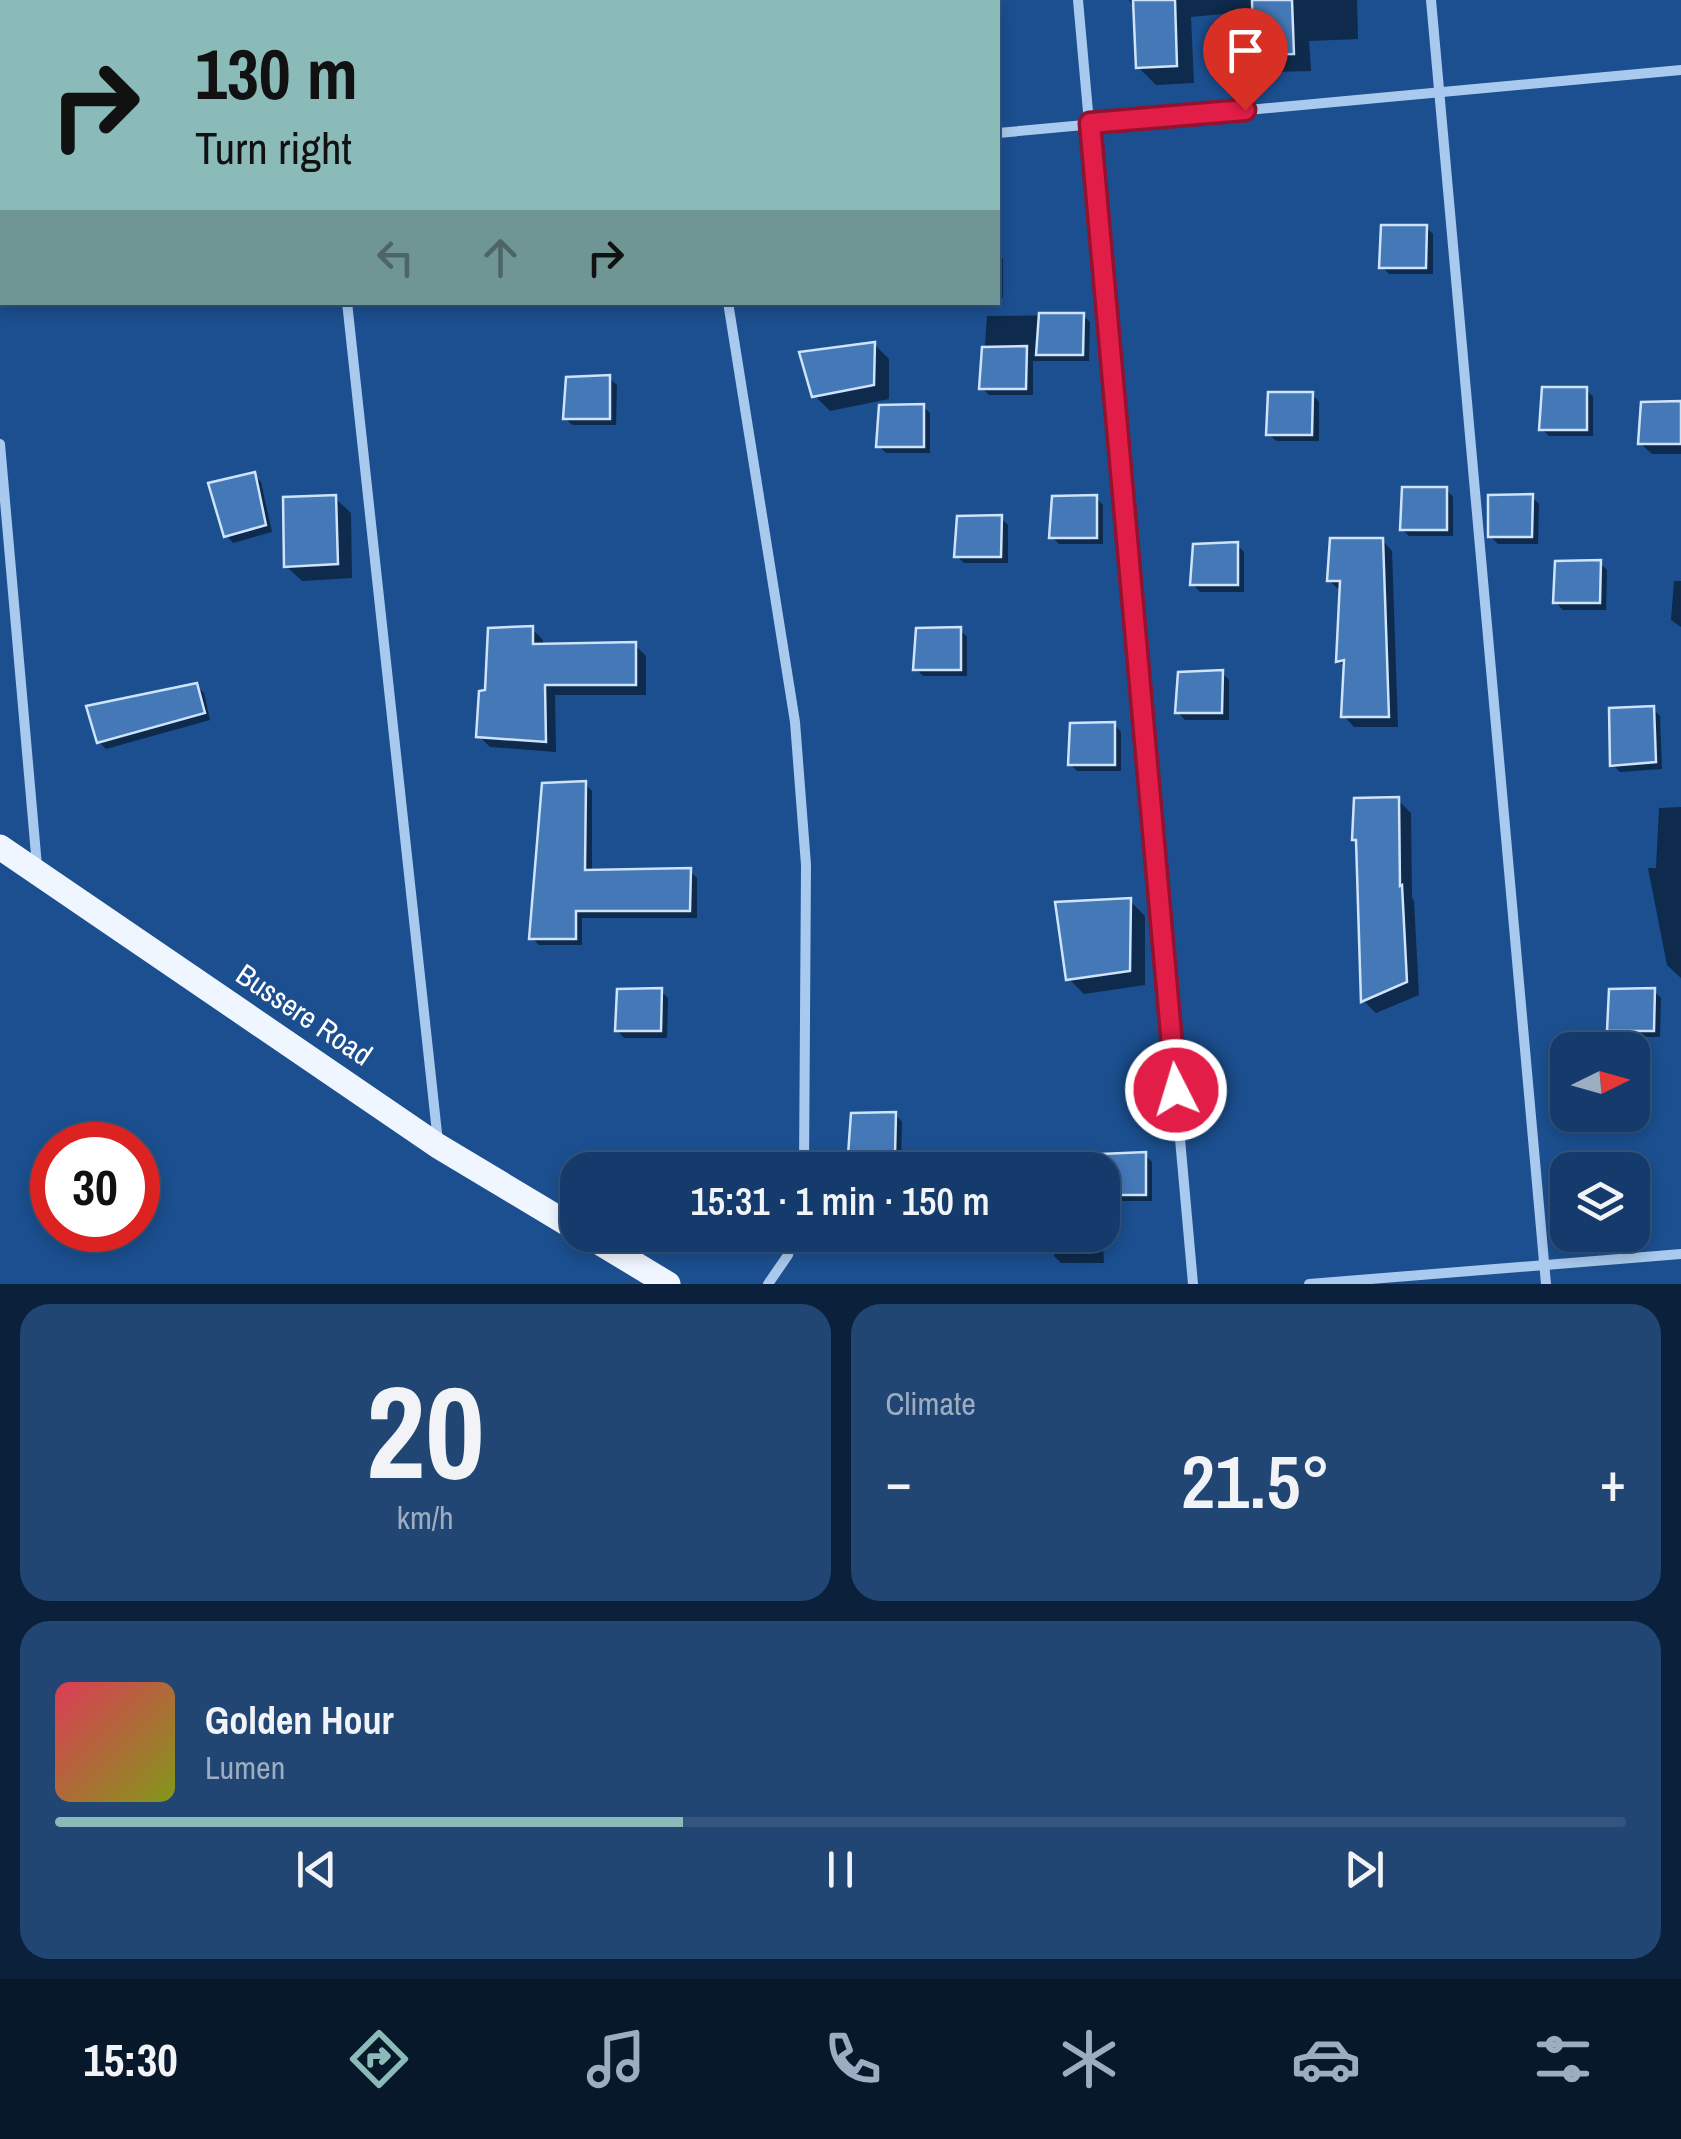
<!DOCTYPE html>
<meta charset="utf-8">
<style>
body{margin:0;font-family:"Archivo Narrow",sans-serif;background:#214673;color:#f1f3f6;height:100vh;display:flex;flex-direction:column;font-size:38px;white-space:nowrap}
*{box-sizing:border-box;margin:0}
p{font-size:32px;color:#9dadc1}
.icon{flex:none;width:55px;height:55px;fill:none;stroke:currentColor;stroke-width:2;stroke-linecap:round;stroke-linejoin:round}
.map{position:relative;height:1284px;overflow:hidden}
.drawer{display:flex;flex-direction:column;gap:20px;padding:20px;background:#0b203b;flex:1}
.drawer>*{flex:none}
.guide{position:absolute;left:0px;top:0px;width:1000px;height:305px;box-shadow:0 5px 15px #0003,0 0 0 2px #33557e;background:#8bbbb9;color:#111;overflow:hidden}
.needle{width:65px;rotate:85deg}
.tools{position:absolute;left:1550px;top:1032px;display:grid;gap:20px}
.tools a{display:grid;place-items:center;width:100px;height:100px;border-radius:20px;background:#143b6b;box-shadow:0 5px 15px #0003,0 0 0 2px #33557e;font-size:50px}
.speed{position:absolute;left:30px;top:1122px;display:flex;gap:20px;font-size:50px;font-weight:700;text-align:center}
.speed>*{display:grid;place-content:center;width:130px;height:130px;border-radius:50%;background:#143b6b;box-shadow:0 5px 15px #0003,0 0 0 2px #33557e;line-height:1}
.speed .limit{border:15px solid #d22;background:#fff;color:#111}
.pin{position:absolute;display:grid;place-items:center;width:85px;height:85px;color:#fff;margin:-102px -42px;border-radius:50% 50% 50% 0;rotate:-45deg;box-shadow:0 0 10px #0007}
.pin .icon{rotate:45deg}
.me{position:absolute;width:110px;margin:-55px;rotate:355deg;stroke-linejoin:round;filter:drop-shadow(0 0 8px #0008)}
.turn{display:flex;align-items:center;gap:35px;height:210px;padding:0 30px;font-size:45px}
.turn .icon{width:130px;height:130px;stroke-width:2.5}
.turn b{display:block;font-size:70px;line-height:85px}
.lanes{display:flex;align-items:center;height:95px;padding:0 30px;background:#0003;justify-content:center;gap:50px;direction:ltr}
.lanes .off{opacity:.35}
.big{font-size:75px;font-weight:600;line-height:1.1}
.drawer .widget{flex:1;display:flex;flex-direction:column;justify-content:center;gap:15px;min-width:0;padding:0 35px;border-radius:30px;background:#214673}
.drawer .dial{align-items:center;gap:0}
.dial b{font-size:130px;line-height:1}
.song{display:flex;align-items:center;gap:30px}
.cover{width:120px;height:120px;border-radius:15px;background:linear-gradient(135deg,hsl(350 70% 55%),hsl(70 70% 35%))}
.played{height:10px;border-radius:5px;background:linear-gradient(90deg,#8bbbb9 40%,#33557e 40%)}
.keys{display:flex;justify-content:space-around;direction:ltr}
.heat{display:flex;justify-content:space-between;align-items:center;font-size:55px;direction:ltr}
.drawer .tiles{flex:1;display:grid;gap:20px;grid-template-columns:1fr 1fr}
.widget:last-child{grid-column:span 2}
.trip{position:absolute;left:560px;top:1152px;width:560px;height:100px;border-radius:30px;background:#143b6b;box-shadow:0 5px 15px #0003,0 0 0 2px #33557e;font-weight:600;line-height:100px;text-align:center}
.dock{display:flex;height:160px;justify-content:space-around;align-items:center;background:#08182b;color:#9dadc1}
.dock .icon{width:70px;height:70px}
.dock .current{color:#8bbbb9}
.dock b{font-size:45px;color:#f1f3f6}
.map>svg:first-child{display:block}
.shadow{fill:#0007}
.building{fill:#4478b7;stroke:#cfe3fa;stroke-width:2.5}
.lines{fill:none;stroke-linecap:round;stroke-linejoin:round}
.minor{stroke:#a9c9ee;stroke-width:10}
.primary{stroke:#f0f6ff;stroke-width:25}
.route-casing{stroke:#92132f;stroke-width:25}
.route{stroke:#e11d48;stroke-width:18}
.labels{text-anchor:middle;stroke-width:9;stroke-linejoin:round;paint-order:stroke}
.street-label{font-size:30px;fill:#fff;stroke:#1b4f8f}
</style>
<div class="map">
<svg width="1681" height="1284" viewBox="0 0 1681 1284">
<rect width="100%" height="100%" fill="#1b4f8f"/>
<!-- shadow -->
<g class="shadow">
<polygon points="22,0 104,0 87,2"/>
<rect x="912" y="0" width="45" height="2"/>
<polygon points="1129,0 1357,0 1358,39 1309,41 1311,71 1273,72 1255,54 1254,11 1191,17 1194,83 1156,85 1138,67 1136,10"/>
<polygon points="1426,227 1433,234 1433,274 1389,274 1382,267"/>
<polygon points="998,253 1003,259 1003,298 998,298"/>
<polygon points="1083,315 1090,322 1089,361 1033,361 1033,395 989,395 982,388 987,316"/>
<polygon points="874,344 889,359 889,399 830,411 814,395"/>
<polygon points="609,378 617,385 616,425 572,425 565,418"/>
<polygon points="1586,389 1593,397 1593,436 1549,436 1542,429"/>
<polygon points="1312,394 1319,402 1319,441 1276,441 1269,434"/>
<polygon points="1681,403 1681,454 1652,454 1640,443"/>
<polygon points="923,406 930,413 930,453 886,453 879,446"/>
<polygon points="254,475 261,482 272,532 233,543 226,535"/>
<polygon points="1446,489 1453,497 1453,536 1409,536 1402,529"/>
<polygon points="1532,497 1539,504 1538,544 1498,544 1490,536"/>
<polygon points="335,498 351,513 352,578 302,581 286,566"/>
<polygon points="1096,498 1103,505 1103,544 1059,544 1052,537"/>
<polygon points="1001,518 1008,525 1008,563 964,563 957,556"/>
<polygon points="1382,540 1392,551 1398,727 1354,727 1344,716 1346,668 1339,661 1340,591 1329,580"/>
<polygon points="1237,545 1244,552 1244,592 1200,592 1193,584"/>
<polygon points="1600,563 1607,570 1606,610 1563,610 1555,602"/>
<polygon points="1674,581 1681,581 1681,627 1671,620"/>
<polygon points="532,629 543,640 543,646 635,645 646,656 646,695 555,695 556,752 490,747 479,736 487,693"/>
<polygon points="960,630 967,637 967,676 923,676 916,669"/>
<polygon points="1222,673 1229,680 1229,720 1185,720 1178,712"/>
<polygon points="196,686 204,693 210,720 106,749 99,742"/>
<polygon points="1653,709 1660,716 1662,769 1620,772 1613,765"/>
<polygon points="1114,724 1121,732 1121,771 1077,771 1070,764"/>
<polygon points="585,784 592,791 592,872 690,871 697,878 697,918 582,918 582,945 539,945 532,938"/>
<polygon points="1398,800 1411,813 1412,898 1414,901 1419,995 1376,1013 1364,1001 1359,844 1355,839"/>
<polygon points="1681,807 1681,978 1667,965 1648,868 1656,868 1659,808"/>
<polygon points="1130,901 1145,916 1145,985 1084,994 1069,979"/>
<polygon points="661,991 668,998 667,1038 624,1038 617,1030"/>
<polygon points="1654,991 1661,998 1660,1037 1617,1037 1609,1030"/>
<polygon points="895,1114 902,1122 901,1161 858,1161 850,1154"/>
<polygon points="1145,1155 1152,1162 1152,1201 1108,1201 1102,1196 1102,1170"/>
<polygon points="1102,1222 1104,1263 1061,1263 1054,1256 1055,1235 1102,1235"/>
</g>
<!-- building -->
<g class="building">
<polygon points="1133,0 1175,0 1177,66 1136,68"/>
<polygon points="1252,0 1292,0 1294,54 1253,55"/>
<polygon points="1381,225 1427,225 1426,268 1379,268"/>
<polygon points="1039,313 1084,313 1083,355 1036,355"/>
<polygon points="875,342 874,385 812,397 799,352"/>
<polygon points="1027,346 1026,389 979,389 982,347"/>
<polygon points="610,375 610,419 563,419 566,377"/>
<polygon points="1542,387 1587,387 1587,430 1539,430"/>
<polygon points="1268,392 1313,392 1312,435 1266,435"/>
<polygon points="1681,401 1681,444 1638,444 1641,402"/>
<polygon points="924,404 924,447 876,447 879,405"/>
<polygon points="255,472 266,525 224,537 208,483"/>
<polygon points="1402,487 1447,487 1447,530 1400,530"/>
<polygon points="1533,494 1532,537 1488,537 1488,495"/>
<polygon points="336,495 338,564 284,567 283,497"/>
<polygon points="1097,495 1097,538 1049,538 1052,496"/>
<polygon points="1002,515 1001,557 954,557 957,516"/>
<polygon points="1330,538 1383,538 1389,717 1341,717 1344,660 1336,662 1340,581 1327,581"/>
<polygon points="1238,542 1238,585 1190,585 1193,544"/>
<polygon points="1601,560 1600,603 1553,603 1555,561"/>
<polygon points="533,626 533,644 636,642 636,685 545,685 546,742 476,737 479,691 485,690 488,628"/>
<polygon points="961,627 961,670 913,670 916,628"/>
<polygon points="1223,670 1222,713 1175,713 1178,672"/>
<polygon points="197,683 205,713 97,743 86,706"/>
<polygon points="1654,706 1656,762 1610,766 1609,708"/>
<polygon points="1115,722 1115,765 1068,765 1070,723"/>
<polygon points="586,781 585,870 691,868 690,911 576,911 576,939 529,939 542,783"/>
<polygon points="1399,797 1400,886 1402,885 1407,982 1361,1002 1356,840 1352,840 1354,798"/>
<polygon points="1131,898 1130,971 1066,980 1055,902"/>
<polygon points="662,988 661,1031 615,1031 617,989"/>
<polygon points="1655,988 1654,1031 1607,1031 1609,989"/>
<polygon points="896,1112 895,1155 848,1155 851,1113"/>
<polygon points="1146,1152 1146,1195 1102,1195 1101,1154"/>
</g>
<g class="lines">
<!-- minor -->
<g class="minor">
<polyline points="318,0 318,2"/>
<polyline points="692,0 693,2"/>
<polyline points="1078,0 1193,1284"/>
<polyline points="1431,0 1546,1284"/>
<polyline points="998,133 1681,70"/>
<polyline points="0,240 2,239"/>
<polyline points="347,302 438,1142"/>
<polyline points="728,302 795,722 806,865 804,1170"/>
<polyline points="0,444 37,866"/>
<polyline points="768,1284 788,1255 793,1235"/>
<polyline points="1309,1284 1681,1254"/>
</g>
<!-- primary -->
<g class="primary">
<polyline points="0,847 438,1146 578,1230"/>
<polyline points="587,1235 668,1284"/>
</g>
</g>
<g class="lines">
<defs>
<polyline id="route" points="1176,1090 1090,123 1245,110"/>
</defs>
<!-- route casing -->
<use href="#route" class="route-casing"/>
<!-- route -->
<use href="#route" class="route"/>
</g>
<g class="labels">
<!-- street labels -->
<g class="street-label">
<text transform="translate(304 1015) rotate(34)" y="10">Bussere Road</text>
</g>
</g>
</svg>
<div class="tools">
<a><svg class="needle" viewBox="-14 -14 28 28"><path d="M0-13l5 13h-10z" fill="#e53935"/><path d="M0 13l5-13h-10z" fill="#9dadc1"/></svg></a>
<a><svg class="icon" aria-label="layers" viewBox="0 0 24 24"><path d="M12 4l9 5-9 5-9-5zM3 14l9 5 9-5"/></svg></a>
</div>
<div class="speed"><div class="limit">30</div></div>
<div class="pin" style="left:1245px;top:110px;background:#d93025"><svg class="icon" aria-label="arrive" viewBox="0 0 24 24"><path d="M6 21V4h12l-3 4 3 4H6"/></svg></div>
<svg class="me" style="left:1176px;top:1090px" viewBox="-20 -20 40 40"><circle r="17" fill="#e11d48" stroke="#fff" stroke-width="3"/><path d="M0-11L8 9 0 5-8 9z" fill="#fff"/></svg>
<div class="trip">15:31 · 1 min · 150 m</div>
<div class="guide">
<div class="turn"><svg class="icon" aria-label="right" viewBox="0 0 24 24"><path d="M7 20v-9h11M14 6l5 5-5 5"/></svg><div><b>130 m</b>Turn right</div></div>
<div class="lanes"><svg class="icon off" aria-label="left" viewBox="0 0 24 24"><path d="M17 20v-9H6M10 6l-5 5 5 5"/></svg><svg class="icon off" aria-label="ahead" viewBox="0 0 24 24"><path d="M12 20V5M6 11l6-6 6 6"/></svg><svg class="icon" aria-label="right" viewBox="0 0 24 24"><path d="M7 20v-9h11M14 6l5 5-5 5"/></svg></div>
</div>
</div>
<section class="drawer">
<div class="tiles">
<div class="widget dial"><b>20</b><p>km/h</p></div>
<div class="widget"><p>Climate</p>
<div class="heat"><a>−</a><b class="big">21.5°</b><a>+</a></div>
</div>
<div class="widget">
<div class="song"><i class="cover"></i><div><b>Golden Hour</b><p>Lumen</p></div></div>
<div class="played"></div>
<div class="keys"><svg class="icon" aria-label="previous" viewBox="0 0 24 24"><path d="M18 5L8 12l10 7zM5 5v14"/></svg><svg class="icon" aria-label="pause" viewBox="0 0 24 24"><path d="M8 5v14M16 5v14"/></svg><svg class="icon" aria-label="next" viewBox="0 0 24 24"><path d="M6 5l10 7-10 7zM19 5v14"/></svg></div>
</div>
</div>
</section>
<nav class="dock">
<b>15:30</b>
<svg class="icon current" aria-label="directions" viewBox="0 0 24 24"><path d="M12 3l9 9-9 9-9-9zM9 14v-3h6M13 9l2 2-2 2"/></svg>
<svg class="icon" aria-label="music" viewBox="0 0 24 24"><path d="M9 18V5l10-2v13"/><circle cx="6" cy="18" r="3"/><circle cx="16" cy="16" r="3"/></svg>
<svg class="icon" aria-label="phone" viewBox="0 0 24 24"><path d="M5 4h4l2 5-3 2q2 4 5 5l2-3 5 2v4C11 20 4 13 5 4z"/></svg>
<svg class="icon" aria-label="climate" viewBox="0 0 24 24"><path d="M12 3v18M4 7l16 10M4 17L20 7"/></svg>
<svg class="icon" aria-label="car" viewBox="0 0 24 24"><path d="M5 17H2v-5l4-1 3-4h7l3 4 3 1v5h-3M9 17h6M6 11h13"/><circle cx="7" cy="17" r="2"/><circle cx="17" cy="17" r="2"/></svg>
<svg class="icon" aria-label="filters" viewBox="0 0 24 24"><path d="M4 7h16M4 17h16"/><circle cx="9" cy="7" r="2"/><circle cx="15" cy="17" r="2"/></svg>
</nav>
